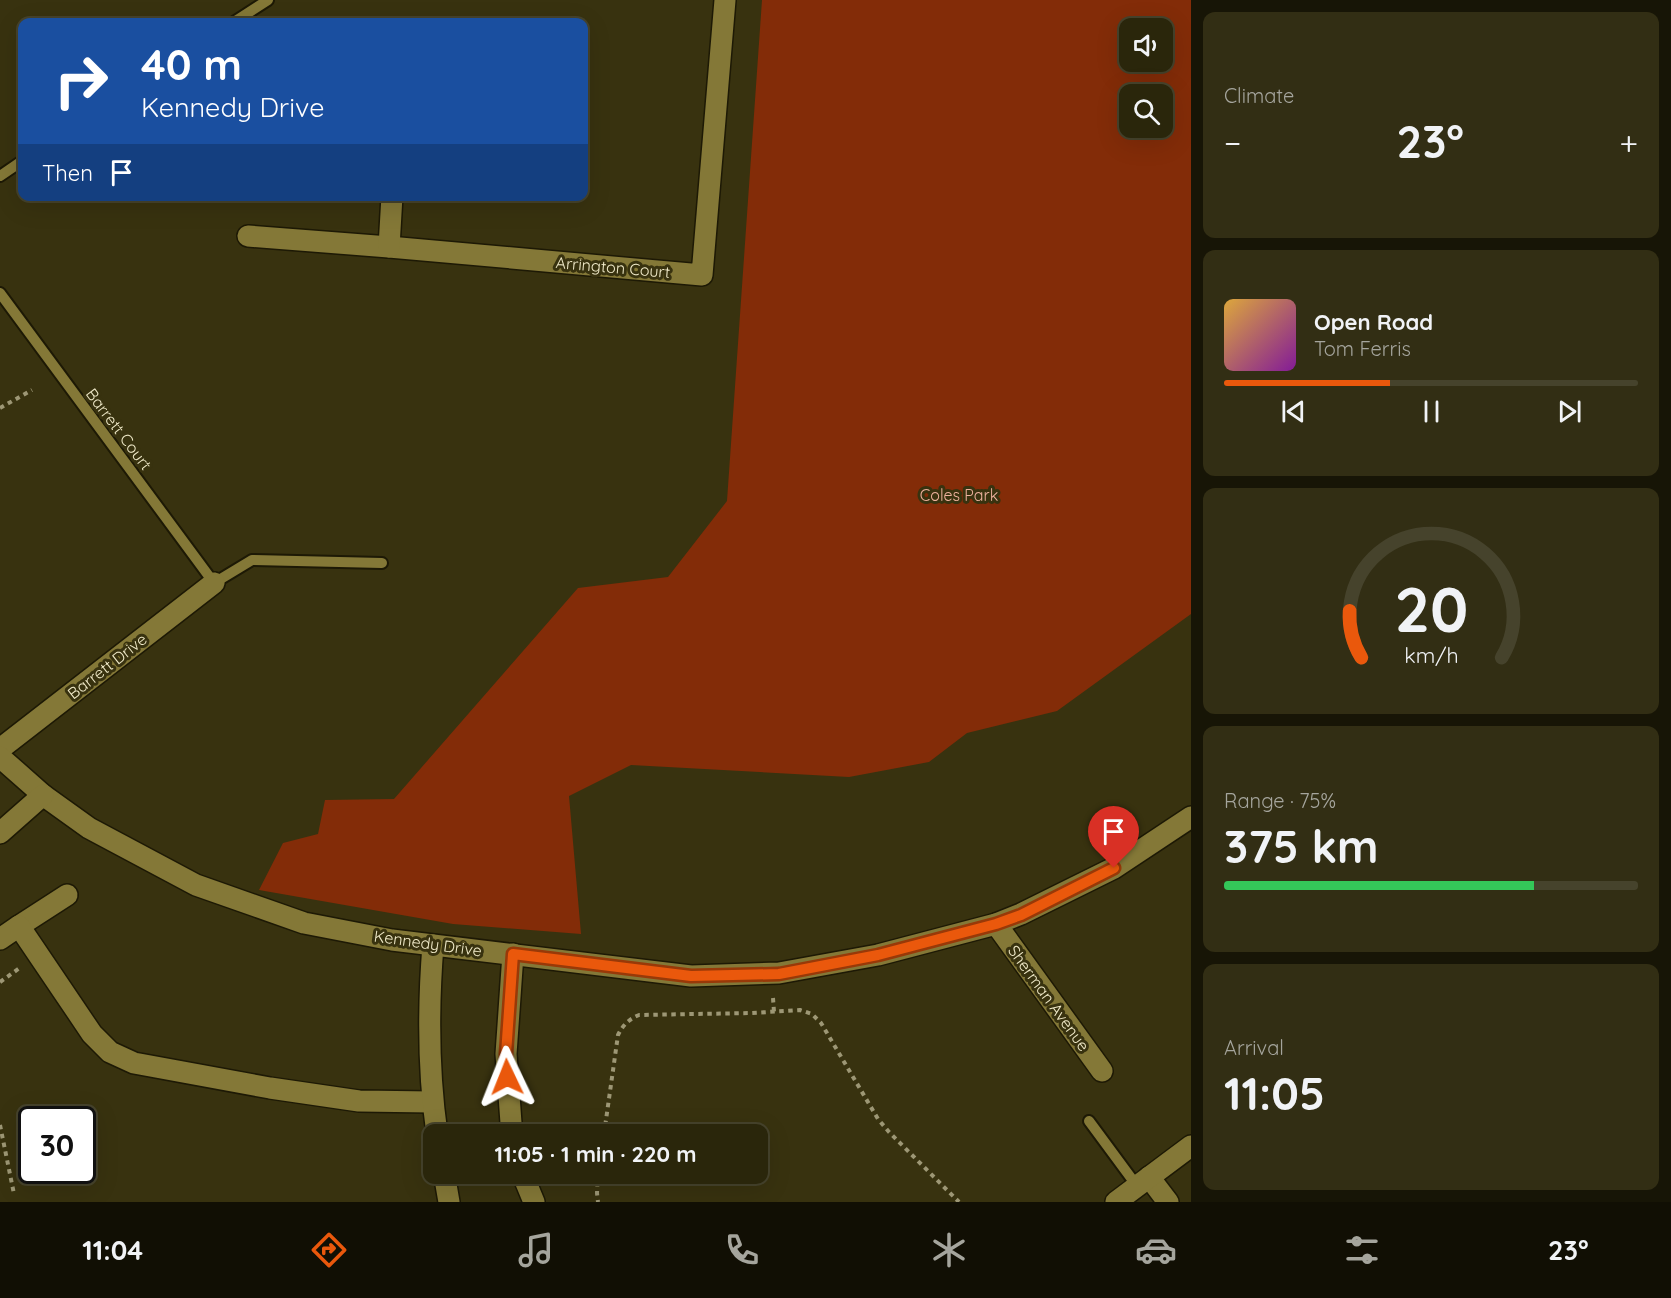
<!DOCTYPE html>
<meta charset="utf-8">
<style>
body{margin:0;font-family:Quicksand,sans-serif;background:#322e14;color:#f1f3f6;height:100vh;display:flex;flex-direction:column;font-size:22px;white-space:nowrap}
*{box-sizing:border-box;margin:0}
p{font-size:20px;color:#a5a59d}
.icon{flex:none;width:33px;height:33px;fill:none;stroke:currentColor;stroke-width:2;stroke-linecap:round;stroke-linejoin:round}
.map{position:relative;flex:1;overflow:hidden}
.details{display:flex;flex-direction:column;gap:12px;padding:12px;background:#171506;width:480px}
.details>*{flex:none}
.top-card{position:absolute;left:18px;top:18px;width:570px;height:183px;border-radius:12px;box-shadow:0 6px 24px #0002,0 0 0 2px #46432c;background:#1a4fa0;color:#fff;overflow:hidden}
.tools{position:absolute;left:1119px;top:18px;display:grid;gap:12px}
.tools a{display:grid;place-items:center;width:54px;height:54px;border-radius:12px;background:#2a260b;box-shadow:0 6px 24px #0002,0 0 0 2px #46432c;font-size:30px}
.speed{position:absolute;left:18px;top:1106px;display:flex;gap:12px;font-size:30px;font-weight:700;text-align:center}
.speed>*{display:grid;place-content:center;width:78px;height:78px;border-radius:50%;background:#2a260b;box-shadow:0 6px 24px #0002,0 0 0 2px #46432c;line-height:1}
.speed .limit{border:3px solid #111;border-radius:9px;background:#fff;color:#111}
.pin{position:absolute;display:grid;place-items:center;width:51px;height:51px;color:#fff;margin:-62px -26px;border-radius:50% 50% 50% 0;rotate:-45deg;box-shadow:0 0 6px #0007}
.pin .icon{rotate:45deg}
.me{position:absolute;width:66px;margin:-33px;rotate:358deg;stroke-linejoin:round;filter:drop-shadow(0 0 4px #0008)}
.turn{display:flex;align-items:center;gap:21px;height:126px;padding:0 24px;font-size:27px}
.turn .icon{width:78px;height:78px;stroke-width:2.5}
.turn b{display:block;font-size:42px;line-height:51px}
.then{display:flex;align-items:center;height:57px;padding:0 24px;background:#0003;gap:12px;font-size:22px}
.big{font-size:45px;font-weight:700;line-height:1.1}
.details .widget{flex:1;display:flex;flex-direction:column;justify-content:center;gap:9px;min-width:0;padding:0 21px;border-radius:12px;background:#322e14}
.details .dial{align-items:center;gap:0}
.dial svg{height:156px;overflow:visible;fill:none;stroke:#46432c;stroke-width:7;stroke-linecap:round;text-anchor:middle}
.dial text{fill:#f1f3f6;stroke:none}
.song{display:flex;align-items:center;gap:18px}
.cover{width:72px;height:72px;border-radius:9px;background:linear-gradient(135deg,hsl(40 70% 55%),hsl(290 70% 35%))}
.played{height:6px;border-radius:3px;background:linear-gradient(90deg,#ea580c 40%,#46432c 40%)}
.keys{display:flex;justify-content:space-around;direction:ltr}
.heat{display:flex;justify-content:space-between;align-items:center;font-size:33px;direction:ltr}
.charge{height:9px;border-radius:4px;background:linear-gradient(90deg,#34c759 75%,#46432c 0)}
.trip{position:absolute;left:423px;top:1124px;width:345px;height:60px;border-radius:12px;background:#2a260b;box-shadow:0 6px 24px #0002,0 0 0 2px #46432c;font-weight:700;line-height:60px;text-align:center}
.dock{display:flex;height:96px;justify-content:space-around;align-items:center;background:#110f04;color:#a5a59d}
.dock .icon{width:42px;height:42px}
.dock .on{color:#ea580c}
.dock b{font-size:27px;color:#f1f3f6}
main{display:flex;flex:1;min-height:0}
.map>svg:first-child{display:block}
.green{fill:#832c08;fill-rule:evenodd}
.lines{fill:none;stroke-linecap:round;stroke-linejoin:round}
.lane-casing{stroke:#1d1905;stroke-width:14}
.street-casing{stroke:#1d1905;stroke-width:24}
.path{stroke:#9d9775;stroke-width:4;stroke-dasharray:4.5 4.5;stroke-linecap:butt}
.lane{stroke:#847837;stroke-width:10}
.street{stroke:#847837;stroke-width:21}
.route-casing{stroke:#983908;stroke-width:15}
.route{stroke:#ea580c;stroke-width:10}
.labels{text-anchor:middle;stroke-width:6;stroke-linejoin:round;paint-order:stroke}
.street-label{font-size:16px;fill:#f1ebca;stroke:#38320f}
.park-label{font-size:16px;fill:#eeb29e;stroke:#38320f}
</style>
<main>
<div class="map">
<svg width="1191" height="1202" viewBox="0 0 1191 1202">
<rect width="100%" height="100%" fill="#38320f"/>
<!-- green -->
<path class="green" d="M762,0H1191V614L1057,711L967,733L929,762L849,777L631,765L569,796L581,934L453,924L259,890L283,843L318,834L325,800L394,799L578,588L668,577L727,501ZM1130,28H1162V62H1130ZM1130,94H1162V128H1130Z"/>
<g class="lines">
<defs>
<g id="lane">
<polyline points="234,22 268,0"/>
<polyline points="0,176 22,161"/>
<polyline points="0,293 214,583 252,560 382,563"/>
<polyline points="1089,1121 1137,1186"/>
</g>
<g id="street">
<polyline points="248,236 389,247 702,275 725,0"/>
<polyline points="389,247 392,196"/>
<polyline points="0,749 214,583"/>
<polyline points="0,757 43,795 89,828 196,885 304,923 392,940 691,976 779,973 878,955 996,924 1021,914 1114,868 1191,817"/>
<polyline points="0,833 43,795"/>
<polyline points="996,924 1102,1071"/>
<polyline points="19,926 67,895"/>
<polyline points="0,939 19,926 92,1034 110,1052 134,1063 270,1088 359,1101 432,1102"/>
<path d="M433,945C428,1008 428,1071 437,1134"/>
<polyline points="513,954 506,1054 511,1123 513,1134"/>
<polyline points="444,1173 449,1202"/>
<polyline points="522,1173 534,1202"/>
<polyline points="1149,1177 1168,1202"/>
<polyline points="1116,1202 1191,1146"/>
</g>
</defs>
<!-- lane casing -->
<use href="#lane" class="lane-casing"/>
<!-- street casing -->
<use href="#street" class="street-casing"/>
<!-- path -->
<g class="path">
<polyline points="0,408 32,390"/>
<polyline points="0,982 21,967"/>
<polyline points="773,998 774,1012"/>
<polyline points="0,1125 14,1194"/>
<path d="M604,1134L618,1035C623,1025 629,1019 639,1015L752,1013L800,1010L812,1014L821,1023L878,1119L889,1132L959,1202"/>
<polyline points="598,1173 597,1193 598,1202"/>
</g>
<!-- lane -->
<use href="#lane" class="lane"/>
<!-- street -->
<use href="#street" class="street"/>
</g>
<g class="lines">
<defs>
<polyline id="route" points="507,1077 506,1054 513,954 691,976 779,974 878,955 996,924 1021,915 1114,868"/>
</defs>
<!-- route casing -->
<use href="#route" class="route-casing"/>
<!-- route -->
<use href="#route" class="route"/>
</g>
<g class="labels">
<!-- street labels -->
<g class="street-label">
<text transform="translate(613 267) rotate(5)" y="6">Arrington Court</text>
<text transform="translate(119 429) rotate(53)" y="6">Barrett Court</text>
<text transform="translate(107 666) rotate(-38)" y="6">Barrett Drive</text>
<text transform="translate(428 943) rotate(8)" y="6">Kennedy Drive</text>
<text transform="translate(1049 998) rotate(54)" y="6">Sherman Avenue</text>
</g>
<!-- park labels -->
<g class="park-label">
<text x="959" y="501">Coles Park</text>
</g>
</g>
</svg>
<div class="tools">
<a><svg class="icon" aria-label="sound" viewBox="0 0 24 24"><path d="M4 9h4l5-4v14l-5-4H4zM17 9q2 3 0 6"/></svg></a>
<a><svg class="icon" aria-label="search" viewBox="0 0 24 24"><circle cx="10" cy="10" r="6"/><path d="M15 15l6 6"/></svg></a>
</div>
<div class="speed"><div class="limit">30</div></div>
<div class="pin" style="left:1114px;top:868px;background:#d93025"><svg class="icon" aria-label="arrive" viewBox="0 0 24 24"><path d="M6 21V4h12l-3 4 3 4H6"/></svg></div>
<svg class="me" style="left:507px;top:1077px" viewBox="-20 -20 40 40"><path d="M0-17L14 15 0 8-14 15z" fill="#ea580c" stroke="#fff" stroke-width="4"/></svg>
<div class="trip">11:05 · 1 min · 220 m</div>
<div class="top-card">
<div class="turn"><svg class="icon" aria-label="right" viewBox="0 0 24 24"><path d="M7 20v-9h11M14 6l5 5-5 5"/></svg><div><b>40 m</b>Kennedy Drive</div></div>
<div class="then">Then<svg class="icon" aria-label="arrive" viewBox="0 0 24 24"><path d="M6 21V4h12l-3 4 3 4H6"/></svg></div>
</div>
</div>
<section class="details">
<div class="widget"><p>Climate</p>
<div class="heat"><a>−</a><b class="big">23°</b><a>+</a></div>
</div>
<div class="widget">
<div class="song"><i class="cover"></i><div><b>Open Road</b><p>Tom Ferris</p></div></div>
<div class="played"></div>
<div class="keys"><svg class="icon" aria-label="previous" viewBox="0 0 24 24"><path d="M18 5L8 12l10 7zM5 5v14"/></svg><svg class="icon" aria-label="pause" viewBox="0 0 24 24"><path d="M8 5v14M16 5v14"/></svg><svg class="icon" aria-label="next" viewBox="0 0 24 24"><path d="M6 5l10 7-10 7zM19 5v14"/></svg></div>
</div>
<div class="widget dial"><svg viewBox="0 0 100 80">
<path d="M14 69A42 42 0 1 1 86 69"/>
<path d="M14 69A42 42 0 0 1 8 45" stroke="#ea580c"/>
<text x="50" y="56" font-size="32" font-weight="700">20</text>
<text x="50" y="72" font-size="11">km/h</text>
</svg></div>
<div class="widget"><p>Range · 75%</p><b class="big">375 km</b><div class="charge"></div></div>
<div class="widget"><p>Arrival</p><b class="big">11:05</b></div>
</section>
</main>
<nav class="dock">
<b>11:04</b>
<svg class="icon on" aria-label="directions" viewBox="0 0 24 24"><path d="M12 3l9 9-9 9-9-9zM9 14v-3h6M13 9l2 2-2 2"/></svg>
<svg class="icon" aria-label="music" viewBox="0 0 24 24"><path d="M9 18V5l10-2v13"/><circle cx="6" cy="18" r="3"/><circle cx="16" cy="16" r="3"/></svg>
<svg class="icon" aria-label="phone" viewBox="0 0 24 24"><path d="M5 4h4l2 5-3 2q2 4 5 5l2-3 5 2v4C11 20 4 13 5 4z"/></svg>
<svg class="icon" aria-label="climate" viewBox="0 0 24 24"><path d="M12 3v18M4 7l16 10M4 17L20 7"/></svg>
<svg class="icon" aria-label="car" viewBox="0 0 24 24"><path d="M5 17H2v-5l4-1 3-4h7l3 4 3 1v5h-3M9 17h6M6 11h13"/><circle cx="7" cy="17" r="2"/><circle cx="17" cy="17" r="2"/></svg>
<svg class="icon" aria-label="filters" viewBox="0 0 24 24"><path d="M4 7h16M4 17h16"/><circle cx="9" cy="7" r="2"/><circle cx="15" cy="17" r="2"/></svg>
<b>23°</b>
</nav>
